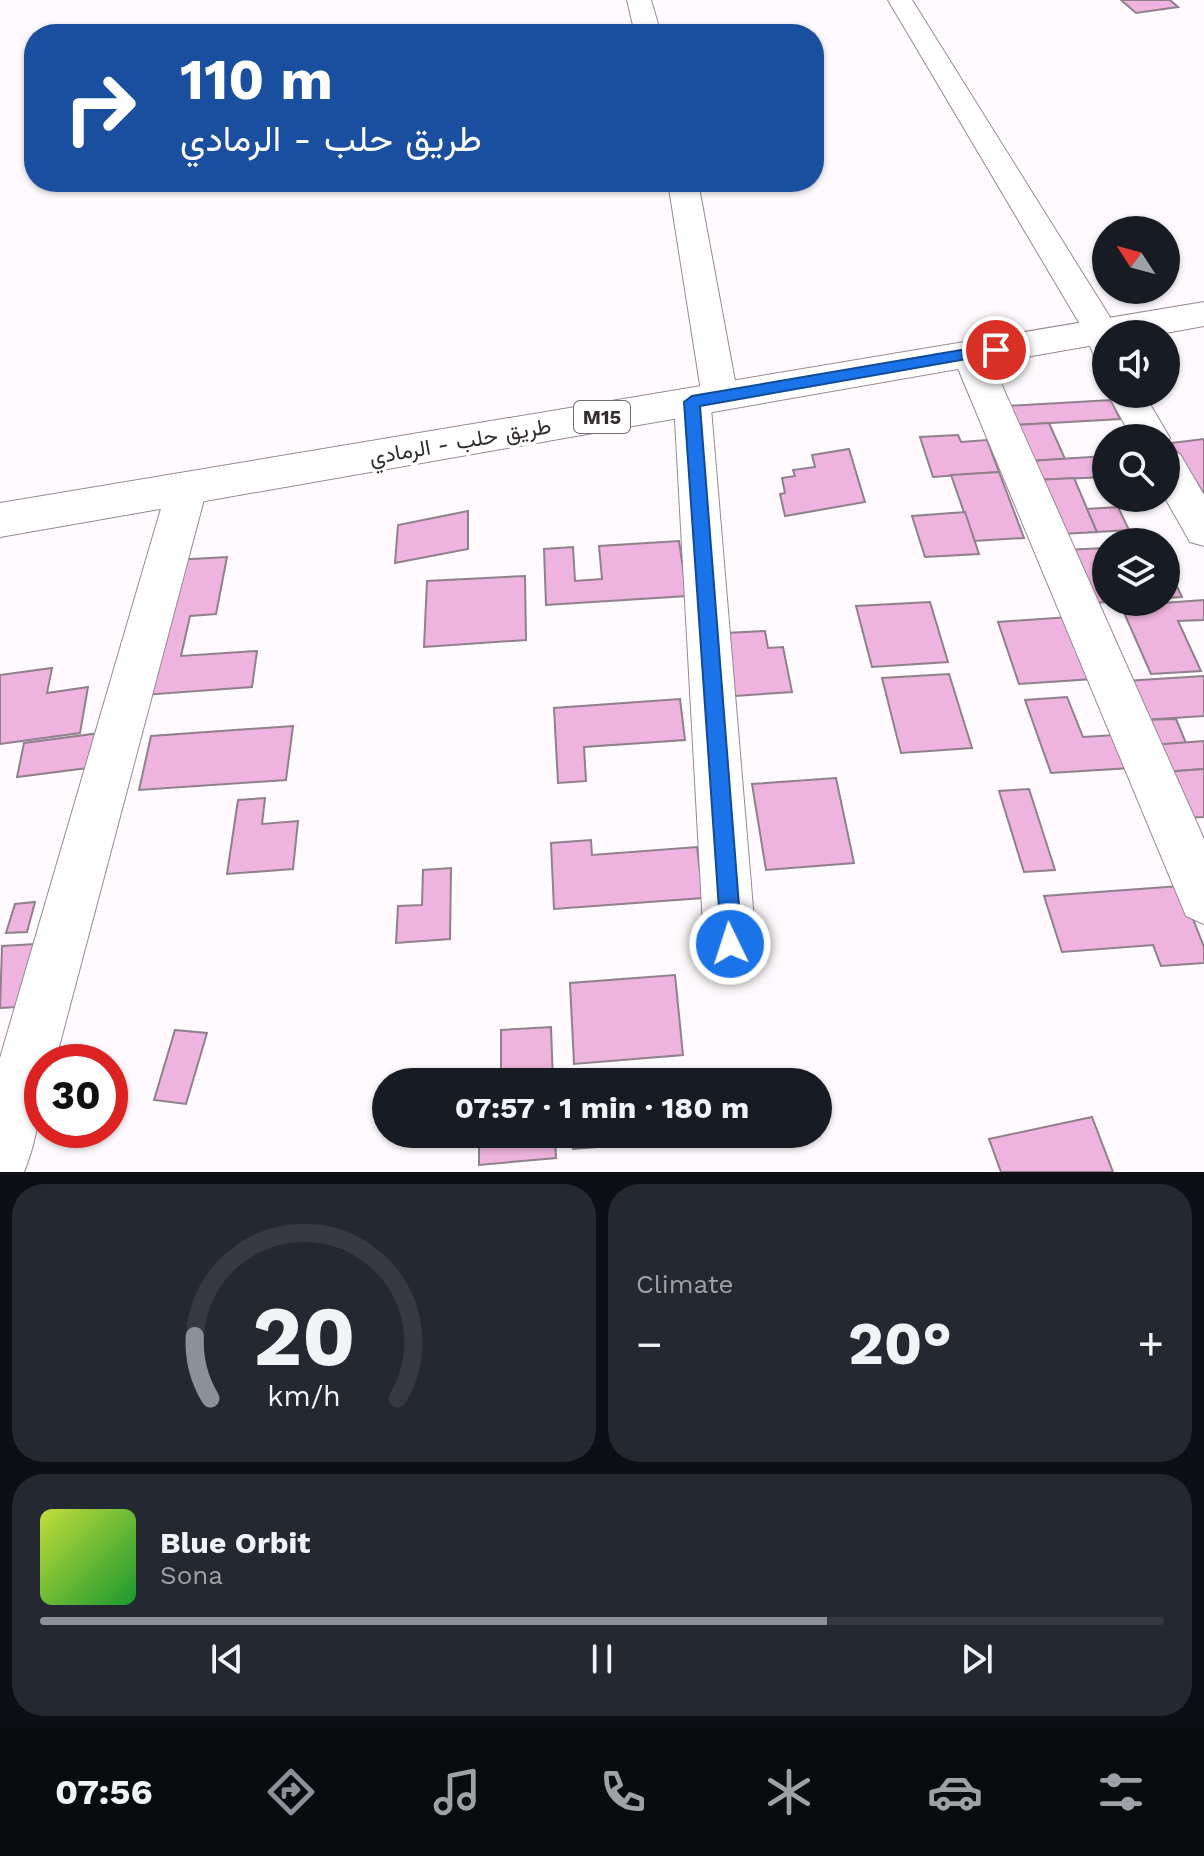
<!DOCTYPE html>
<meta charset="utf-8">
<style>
body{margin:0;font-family:"Work Sans",Vazirmatn,sans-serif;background:#242831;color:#f1f3f6;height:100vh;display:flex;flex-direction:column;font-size:30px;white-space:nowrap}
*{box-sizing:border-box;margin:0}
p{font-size:26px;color:#9ea1a6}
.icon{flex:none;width:44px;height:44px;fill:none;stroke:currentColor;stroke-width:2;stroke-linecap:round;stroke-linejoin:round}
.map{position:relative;height:1172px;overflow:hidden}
.side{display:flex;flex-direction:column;gap:12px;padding:12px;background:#0d0f14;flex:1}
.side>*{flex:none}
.banner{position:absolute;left:24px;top:24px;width:800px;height:168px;border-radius:32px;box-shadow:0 2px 6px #0004;background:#1a4fa0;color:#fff;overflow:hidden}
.needle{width:52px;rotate:306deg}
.buttons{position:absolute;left:1092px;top:216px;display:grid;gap:16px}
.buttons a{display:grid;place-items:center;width:88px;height:88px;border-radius:50%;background:#171b24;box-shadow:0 2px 6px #0004;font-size:40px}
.speed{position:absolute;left:24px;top:1044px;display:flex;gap:16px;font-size:40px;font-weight:700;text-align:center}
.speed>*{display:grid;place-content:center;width:104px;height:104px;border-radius:50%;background:#171b24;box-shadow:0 2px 6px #0004;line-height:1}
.speed .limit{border:12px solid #d22;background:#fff;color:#111}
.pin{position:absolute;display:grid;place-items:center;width:68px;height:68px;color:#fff;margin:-34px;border:4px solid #fff;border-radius:50%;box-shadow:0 2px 8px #0007}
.me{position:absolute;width:88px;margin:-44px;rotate:356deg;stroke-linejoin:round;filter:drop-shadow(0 0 6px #0008)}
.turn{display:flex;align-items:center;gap:28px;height:168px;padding:0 24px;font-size:36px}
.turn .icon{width:104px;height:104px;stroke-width:2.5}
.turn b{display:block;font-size:56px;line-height:68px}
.big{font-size:60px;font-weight:700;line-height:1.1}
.side .widget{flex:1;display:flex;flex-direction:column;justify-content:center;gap:12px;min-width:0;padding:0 28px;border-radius:32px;background:#242831}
.side .dial{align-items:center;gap:0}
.dial svg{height:208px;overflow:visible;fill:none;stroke:#363941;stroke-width:7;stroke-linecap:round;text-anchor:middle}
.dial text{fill:#f1f3f6;stroke:none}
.song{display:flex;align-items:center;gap:24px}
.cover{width:96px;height:96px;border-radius:12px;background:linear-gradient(135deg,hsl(70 70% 55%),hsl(130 70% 35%))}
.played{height:8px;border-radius:4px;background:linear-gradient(90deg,#8c9099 70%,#363941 70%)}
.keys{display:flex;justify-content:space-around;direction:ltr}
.heat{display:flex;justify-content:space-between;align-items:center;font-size:44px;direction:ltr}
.side .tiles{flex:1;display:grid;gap:12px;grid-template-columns:1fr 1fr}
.widget:last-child{grid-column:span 2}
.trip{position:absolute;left:372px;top:1068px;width:460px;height:80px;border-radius:40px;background:#171b24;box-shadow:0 2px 6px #0004;font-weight:700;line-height:80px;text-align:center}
.menu{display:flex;height:128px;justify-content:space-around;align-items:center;background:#090b0e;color:#9ea1a6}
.menu .icon{width:56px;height:56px}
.menu .active{color:#8c9099}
.menu b{font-size:36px;color:#f1f3f6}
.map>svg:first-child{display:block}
.building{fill:#eeb4df;stroke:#90808b;stroke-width:2}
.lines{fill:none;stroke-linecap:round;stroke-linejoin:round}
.street-casing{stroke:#988894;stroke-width:2}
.highway-casing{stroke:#988894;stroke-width:2}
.street{fill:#fff;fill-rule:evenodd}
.highway{fill:#fff;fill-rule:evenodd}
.route{fill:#1a73e8;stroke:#114b97;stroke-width:2}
.labels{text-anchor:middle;stroke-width:7;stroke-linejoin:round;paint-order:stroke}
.shield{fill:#fff;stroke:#706c6f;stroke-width:2}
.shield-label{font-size:20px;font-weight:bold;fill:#332d31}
.street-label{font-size:22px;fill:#332d31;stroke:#fff}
</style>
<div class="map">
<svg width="1204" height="1172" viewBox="0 0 1204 1172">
<rect width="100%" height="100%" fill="#fefafd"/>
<!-- building -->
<g class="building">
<polygon points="1121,0 1170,0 1178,7 1136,13"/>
<polygon points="1111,400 1120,419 1014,425 1007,406"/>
<polygon points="1049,423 1065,459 1029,461 1014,425"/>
<polygon points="958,435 961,442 987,440 999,472 933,477 920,437"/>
<polygon points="1204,439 1204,494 1171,443"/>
<polygon points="849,449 865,502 785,516 780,494 785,493 782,478 795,476 793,470 815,467 812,455"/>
<polygon points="1106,456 1106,477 1037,480 1029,461"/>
<polygon points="999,472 1024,538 974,541 951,475"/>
<polygon points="1074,478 1097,532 1060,534 1037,480"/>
<polygon points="1118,507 1129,530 1097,532 1087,509"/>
<polygon points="468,511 468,549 395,563 398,525"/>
<polygon points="965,512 979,554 925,557 912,516"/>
<polygon points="679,541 687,596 546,605 544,549 573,547 575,581 602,579 599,546"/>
<polygon points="1104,548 1108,602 1089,603 1066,550"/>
<polygon points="227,557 216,614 190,616 181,656 257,651 252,687 143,695 174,560"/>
<polygon points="525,576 526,640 424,647 427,581"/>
<polygon points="1174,580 1182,597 1166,598 1166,581"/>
<polygon points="1204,600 1204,620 1178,621 1201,671 1151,674 1121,606"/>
<polygon points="930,602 948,662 872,667 856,606"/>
<polygon points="1069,617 1093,679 1019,684 998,622"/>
<polygon points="765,631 768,648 783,647 792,692 735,696 725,633"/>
<polygon points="52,668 47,693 88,687 80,733 0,744 0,675"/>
<polygon points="949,674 972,748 901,753 882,678"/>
<polygon points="1204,676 1204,716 1142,720 1125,681"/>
<polygon points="1067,697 1083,737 1116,735 1130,768 1051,773 1025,700"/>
<polygon points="680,699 685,740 584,747 586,781 558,783 554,708"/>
<polygon points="1176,719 1186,743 1152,745 1142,720"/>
<polygon points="293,726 286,780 139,790 151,736"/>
<polygon points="100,733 95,767 17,777 24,743"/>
<polygon points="1204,741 1204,769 1163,772 1152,745"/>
<polygon points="1204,769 1204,817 1182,818 1163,772"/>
<polygon points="836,778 854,863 766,870 752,784"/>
<polygon points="1029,789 1055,870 1024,872 999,791"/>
<polygon points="265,798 262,824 298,821 293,869 227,874 238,800"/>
<polygon points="591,840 592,855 697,847 703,898 554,909 551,843"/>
<polygon points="451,868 450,939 396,943 398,906 422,905 423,870"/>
<polygon points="1180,886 1204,947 1204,963 1161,966 1153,945 1062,952 1044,896"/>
<polygon points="35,902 27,932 6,933 15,904"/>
<polygon points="35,944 18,1007 0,1008 2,946"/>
<polygon points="675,975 683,1055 574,1064 570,983"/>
<polygon points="551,1027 553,1082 501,1082 501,1030"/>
<polygon points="175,1030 207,1033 186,1104 154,1100"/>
<polygon points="1092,1117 1113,1172 1001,1172 989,1139"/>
<polygon points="479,1134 555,1134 556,1158 479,1165"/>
<polygon points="572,1134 621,1134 622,1145 573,1149"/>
</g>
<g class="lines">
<defs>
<g id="street">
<polygon points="627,0 651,0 661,34 635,34"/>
<polygon points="888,0 912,0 1113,322 1119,334 1106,334 1106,359 1094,356 1084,331"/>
<polygon points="668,182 698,182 738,397 733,406 720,410 711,408 756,944 749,963 730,970 711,963 704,944 674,402 679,392 692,388 701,391"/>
<polygon points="970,341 982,345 988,354 1204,839 1204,924 1186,916 952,354 958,345"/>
<polygon points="1108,394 1144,394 1170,438 1166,445 1166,438 1132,438"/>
<polygon points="1166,450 1180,454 1204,495 1204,546 1190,542 1165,498"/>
<path d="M187,473L201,477L207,488L55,1062H42C42,1101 39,1135 24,1172H0V1058L167,488L173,477Z"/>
</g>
<polygon id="highway" points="1204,302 1204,326 1160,334 1106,334 1106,343 0,537 0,503"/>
</defs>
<!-- street casing -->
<use href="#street" class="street-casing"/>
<!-- highway casing -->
<use href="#highway" class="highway-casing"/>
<!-- street -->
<use href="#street" class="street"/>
<!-- highway -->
<use href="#highway" class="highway"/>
</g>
<!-- route -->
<polygon class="route" points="996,344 1001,346 1001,353 700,406 742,944 738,952 730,955 722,952 684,402 692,396"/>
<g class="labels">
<!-- shield labels -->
<rect class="shield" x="574" y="401" width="56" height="32" rx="6"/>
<g class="shield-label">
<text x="602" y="424">M15</text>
</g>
<!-- street labels -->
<g class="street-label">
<text transform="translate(460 441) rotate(-10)" y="8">طريق حلب - الرمادي</text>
</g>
</g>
</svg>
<div class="buttons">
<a><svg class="needle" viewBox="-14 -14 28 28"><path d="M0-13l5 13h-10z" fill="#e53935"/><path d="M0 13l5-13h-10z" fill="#9ea1a6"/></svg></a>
<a><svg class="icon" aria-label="sound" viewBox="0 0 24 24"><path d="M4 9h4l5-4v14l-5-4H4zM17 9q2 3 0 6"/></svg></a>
<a><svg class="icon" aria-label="search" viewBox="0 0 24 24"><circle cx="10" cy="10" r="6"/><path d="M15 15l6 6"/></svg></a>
<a><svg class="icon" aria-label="layers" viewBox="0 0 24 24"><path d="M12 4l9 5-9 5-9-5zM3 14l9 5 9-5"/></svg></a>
</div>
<div class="speed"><div class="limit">30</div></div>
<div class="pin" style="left:996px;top:350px;background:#d93025"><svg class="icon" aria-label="arrive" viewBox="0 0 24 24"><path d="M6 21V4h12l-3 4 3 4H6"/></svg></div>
<svg class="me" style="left:730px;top:944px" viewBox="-20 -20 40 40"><circle r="17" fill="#1a73e8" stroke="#fff" stroke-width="3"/><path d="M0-11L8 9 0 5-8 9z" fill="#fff"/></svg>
<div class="trip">07:57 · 1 min · 180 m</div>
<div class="banner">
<div class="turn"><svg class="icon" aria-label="right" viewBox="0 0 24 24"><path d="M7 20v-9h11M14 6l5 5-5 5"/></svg><div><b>110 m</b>طريق حلب - الرمادي</div></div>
</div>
</div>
<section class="side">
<div class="tiles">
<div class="widget dial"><svg viewBox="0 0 100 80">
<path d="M14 69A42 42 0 1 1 86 69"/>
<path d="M14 69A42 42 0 0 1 8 45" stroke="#8c9099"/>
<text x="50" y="56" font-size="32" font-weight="700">20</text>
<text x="50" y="72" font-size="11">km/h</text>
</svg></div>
<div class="widget"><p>Climate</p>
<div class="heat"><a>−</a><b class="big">20°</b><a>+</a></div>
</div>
<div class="widget">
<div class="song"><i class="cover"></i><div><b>Blue Orbit</b><p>Sona</p></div></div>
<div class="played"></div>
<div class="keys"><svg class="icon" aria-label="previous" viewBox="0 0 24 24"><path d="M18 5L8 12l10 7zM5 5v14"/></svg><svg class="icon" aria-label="pause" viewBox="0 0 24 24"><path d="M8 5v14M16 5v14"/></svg><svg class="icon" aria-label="next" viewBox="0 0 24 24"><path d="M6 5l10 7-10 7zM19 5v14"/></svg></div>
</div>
</div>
</section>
<nav class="menu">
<b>07:56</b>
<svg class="icon active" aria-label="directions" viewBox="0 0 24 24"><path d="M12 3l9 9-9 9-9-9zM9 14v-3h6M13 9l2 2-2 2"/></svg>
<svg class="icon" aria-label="music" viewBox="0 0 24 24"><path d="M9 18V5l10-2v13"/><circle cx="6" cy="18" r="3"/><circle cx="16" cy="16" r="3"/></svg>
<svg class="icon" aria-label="phone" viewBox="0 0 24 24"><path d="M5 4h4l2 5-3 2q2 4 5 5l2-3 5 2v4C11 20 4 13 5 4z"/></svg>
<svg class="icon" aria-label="climate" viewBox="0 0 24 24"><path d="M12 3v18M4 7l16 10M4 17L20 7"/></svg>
<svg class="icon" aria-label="car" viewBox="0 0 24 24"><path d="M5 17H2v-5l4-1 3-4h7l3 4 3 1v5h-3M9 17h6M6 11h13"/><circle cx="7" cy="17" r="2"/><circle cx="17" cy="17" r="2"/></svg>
<svg class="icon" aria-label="filters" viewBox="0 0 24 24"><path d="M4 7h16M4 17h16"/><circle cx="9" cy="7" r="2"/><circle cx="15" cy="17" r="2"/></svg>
</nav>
